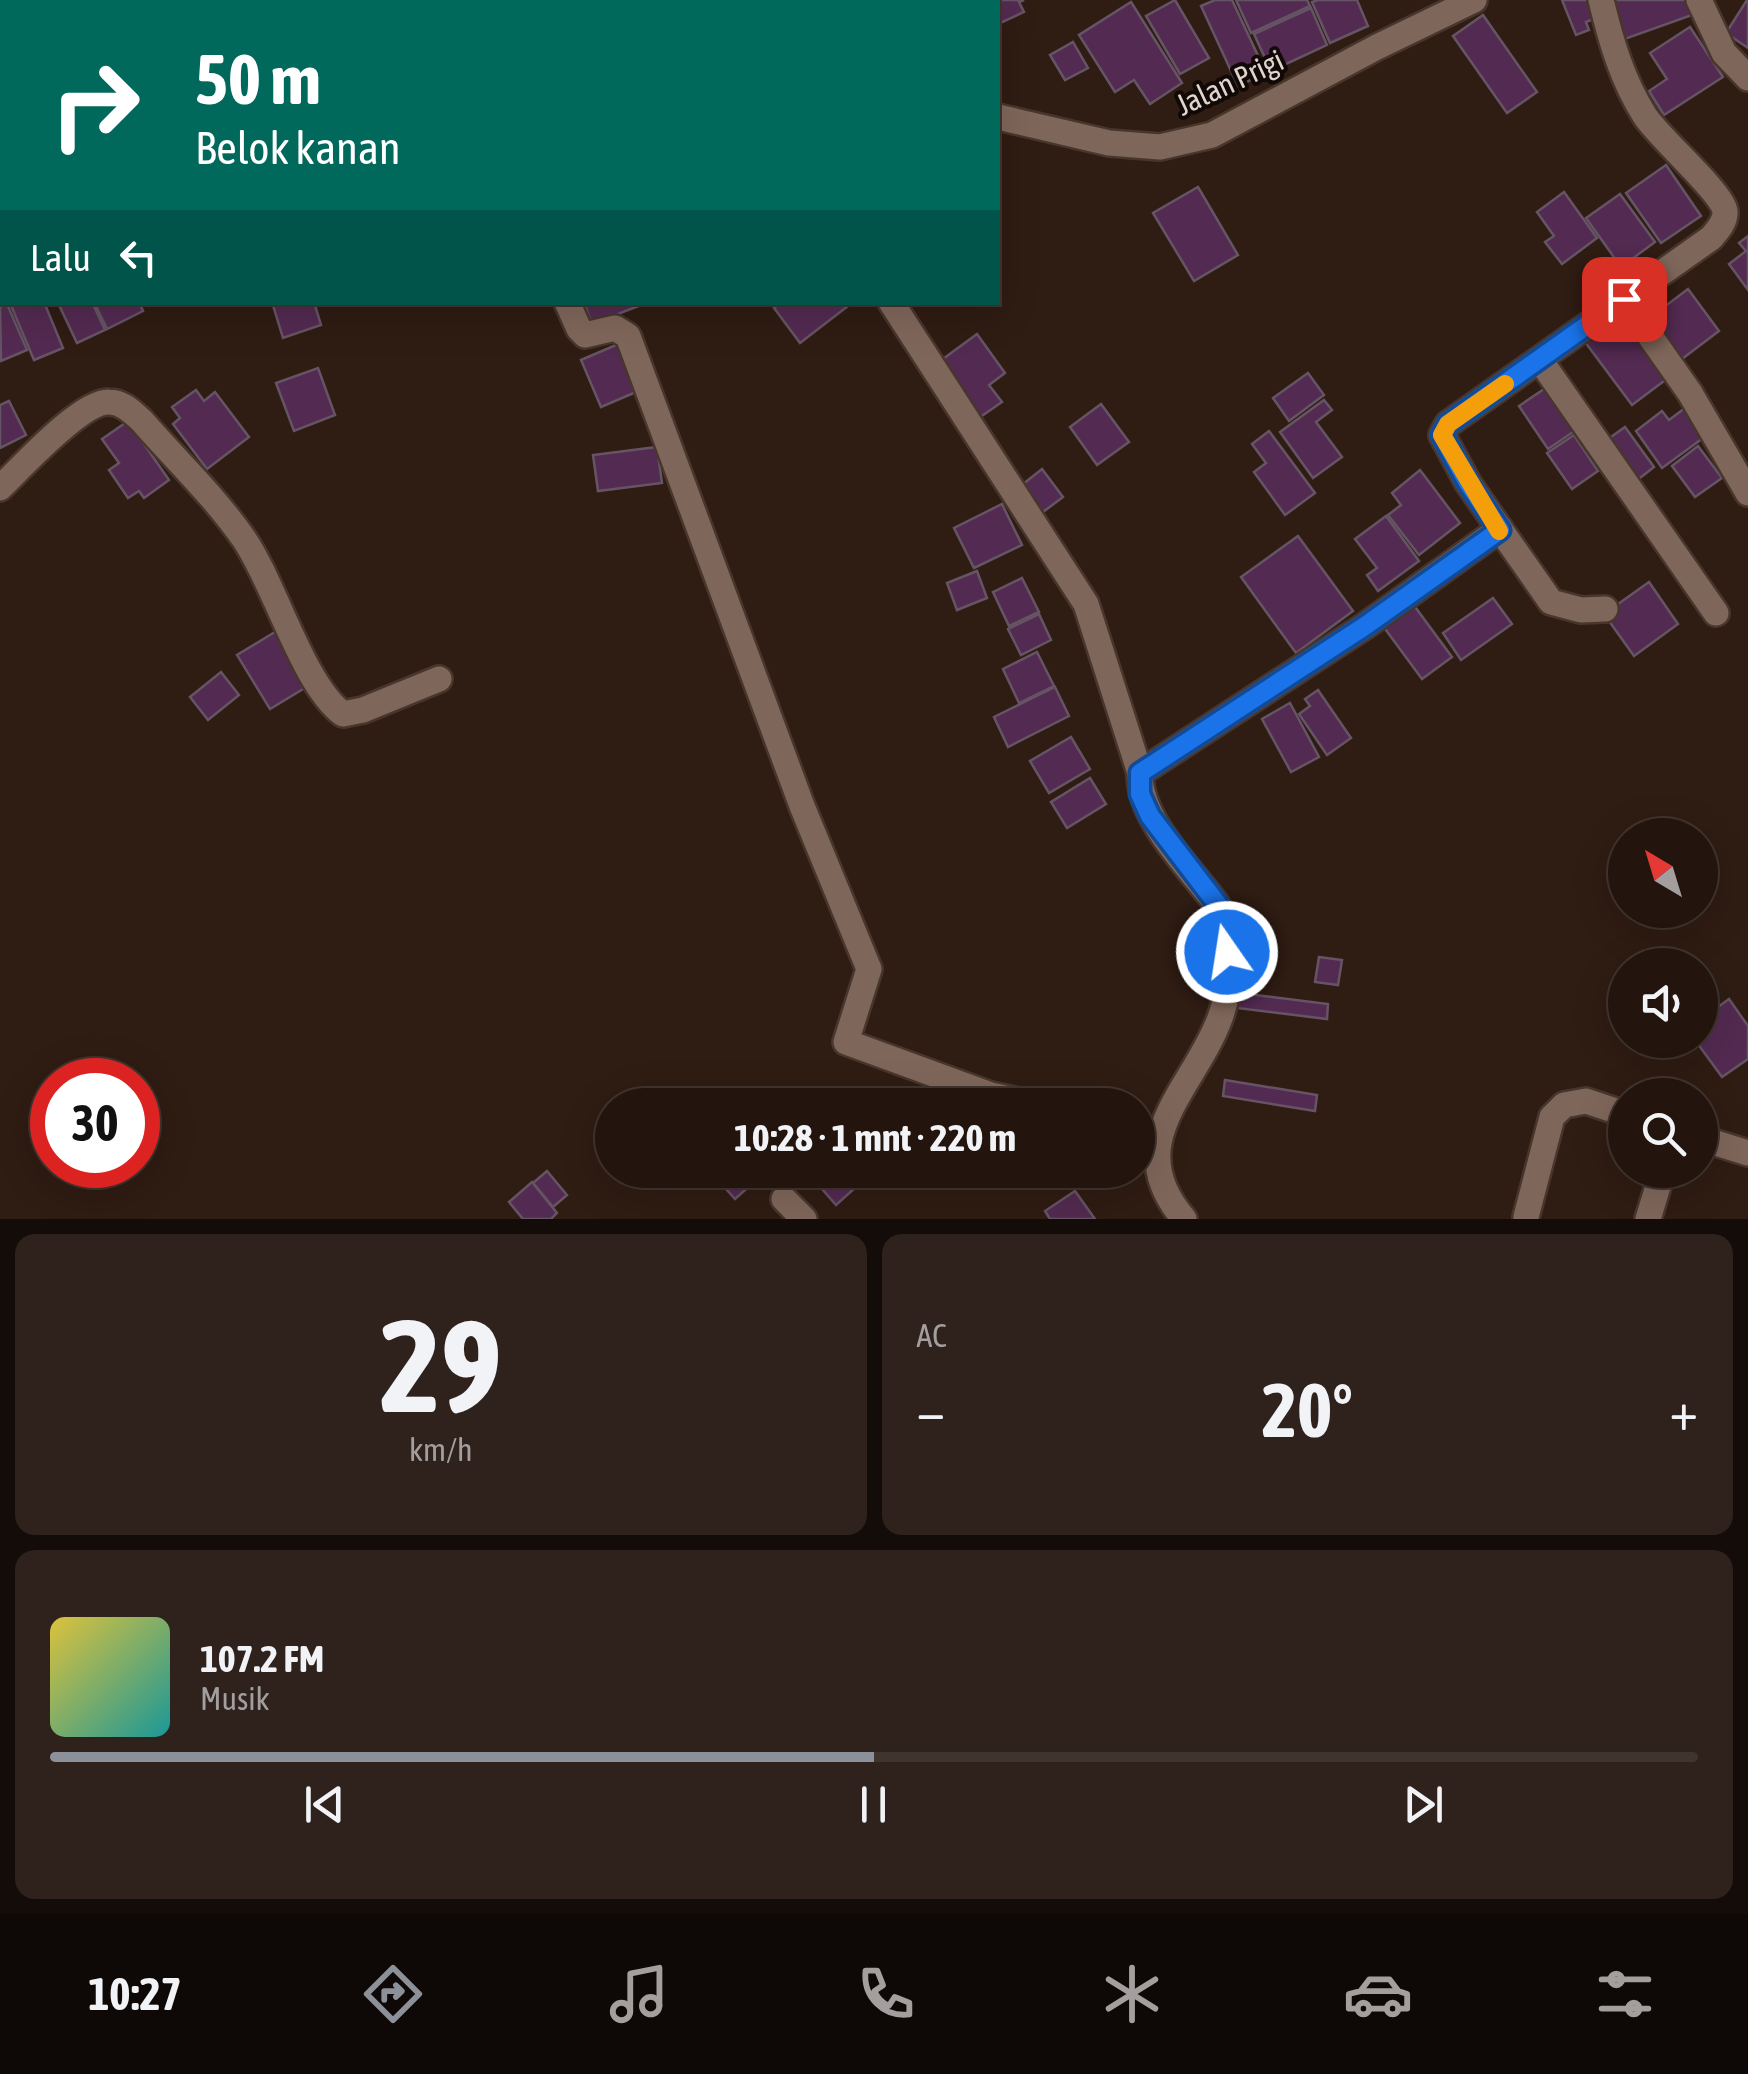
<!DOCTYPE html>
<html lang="id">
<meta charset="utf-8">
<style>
body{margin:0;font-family:"Asap Condensed",sans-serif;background:#2f221c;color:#f1f3f6;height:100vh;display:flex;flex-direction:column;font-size:38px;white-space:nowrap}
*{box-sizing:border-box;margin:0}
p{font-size:32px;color:#a39f9e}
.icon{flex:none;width:55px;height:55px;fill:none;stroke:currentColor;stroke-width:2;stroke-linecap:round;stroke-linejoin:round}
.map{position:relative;height:1219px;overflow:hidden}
.side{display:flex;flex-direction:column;gap:15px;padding:15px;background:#130c08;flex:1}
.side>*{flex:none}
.banner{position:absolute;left:0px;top:0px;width:1000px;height:305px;box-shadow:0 10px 40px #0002,0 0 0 2px #40342e;background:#00695c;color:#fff;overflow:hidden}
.needle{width:65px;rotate:322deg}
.buttons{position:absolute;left:1608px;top:818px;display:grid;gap:20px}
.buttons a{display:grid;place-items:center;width:110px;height:110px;border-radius:50%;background:#23150e;box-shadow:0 10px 40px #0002,0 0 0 2px #40342e;font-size:50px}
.speed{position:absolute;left:30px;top:1058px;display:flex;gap:20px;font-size:50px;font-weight:700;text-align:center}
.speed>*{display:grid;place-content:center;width:130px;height:130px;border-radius:50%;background:#23150e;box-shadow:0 10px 40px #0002,0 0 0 2px #40342e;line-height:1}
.speed .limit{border:15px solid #d22;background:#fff;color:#111}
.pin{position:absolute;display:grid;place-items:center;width:85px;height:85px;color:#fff;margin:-42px;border-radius:20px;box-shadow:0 5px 15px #0006}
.me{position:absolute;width:110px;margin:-55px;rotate:347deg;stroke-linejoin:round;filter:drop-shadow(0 0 8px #0008)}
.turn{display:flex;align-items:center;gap:35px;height:210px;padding:0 30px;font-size:45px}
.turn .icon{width:130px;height:130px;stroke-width:2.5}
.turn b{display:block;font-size:70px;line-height:85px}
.then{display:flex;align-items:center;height:95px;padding:0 30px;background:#0003;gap:20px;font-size:38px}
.big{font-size:75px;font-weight:700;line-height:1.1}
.side .card{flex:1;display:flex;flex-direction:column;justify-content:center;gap:15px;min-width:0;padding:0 35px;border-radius:20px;background:#2f221c}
.side .dial{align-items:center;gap:0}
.dial b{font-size:130px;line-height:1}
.song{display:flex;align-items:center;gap:30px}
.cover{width:120px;height:120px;border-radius:15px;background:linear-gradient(135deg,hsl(50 70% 55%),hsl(180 70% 35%))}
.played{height:10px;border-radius:5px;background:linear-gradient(90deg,#8c9099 50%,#40342e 50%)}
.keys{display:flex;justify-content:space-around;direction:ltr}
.heat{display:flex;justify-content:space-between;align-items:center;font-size:55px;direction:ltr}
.side .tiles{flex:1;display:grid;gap:15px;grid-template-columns:1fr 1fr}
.card:last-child{grid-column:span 2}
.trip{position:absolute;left:595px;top:1088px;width:560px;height:100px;border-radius:50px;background:#23150e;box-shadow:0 10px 40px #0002,0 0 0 2px #40342e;font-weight:700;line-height:100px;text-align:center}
.tabs{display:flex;height:160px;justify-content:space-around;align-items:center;background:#0e0806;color:#a39f9e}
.tabs .icon{width:70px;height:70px}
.tabs .active{color:#8c9099}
.tabs b{font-size:45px;color:#f1f3f6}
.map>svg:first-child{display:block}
.building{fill:#532a51;stroke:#655464;stroke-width:2.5}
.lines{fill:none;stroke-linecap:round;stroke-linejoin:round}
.minor-casing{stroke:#48362d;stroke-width:30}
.minor{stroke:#7f665a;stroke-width:25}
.route-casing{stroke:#114b97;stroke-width:25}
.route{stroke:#1a73e8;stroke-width:18}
.slow{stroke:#f59e0b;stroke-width:18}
.labels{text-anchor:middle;stroke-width:8;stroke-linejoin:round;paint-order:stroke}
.street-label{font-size:30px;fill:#e1d4ce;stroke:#110905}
</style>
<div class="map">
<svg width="1748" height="1219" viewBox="0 0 1748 1219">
<rect width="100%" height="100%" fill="#2f1c13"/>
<!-- building -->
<g class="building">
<polygon points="919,0 980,0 981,2 914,2"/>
<polygon points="985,0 1024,0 1019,2 1024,12 998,24 998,2"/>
<polygon points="1175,0 1209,58 1180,74 1146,16"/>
<polygon points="1215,0 1232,0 1266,73 1238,86 1201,6"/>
<polygon points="1236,0 1307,0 1310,6 1251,33"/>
<polygon points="1318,0 1357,0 1368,26 1330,43 1312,2"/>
<polygon points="1562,0 1595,0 1601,16 1586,22 1589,30 1576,35"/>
<polygon points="1609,0 1687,0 1692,15 1622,40"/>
<polygon points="1747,0 1748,0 1748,48 1726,33"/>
<polygon points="1131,2 1182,83 1150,104 1134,80 1115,92 1079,35"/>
<polygon points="1311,8 1327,45 1271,71 1254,34"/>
<polygon points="1483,15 1537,92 1507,113 1453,36"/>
<polygon points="1690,27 1723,77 1664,115 1649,91 1667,79 1650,53"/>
<polygon points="1073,42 1088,68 1065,80 1050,55"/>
<polygon points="2,161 2,228 0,225"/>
<polygon points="1666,165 1701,216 1661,243 1626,193"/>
<polygon points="1198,187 1238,255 1194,281 1153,213"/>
<polygon points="1564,192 1597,238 1562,264 1545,242 1554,236 1537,212"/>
<polygon points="1620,194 1655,242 1621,267 1586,218"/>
<polygon points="1748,236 1748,290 1729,264 1746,251 1739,243"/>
<polygon points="1688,289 1719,331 1678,362 1647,320"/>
<polygon points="44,302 63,348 34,360 10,303"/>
<polygon points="65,302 92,302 105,330 77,343 59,305"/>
<polygon points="94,302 139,302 143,311 107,329"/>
<polygon points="272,302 314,302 321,325 283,338"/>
<polygon points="649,302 592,324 584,303"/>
<polygon points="781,302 845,302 848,306 800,343 774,308"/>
<polygon points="7,304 27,350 1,361 0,307"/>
<polygon points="1617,318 1626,329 1634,323 1672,375 1632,405 1585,342"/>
<polygon points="977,334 1005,373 989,385 1002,402 976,420 936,364"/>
<polygon points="623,342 643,389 601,407 581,360"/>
<polygon points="318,368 335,415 294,431 276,383"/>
<polygon points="1308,373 1324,395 1289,421 1273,398"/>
<polygon points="1550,385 1579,428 1548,449 1519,406"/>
<polygon points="196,390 204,401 215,392 249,437 207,469 173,424 180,418 172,407"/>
<polygon points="1324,400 1332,410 1316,422 1342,457 1313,478 1280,432"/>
<polygon points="9,401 26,435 0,448 0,405"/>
<polygon points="1101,404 1129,442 1097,465 1070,427"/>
<polygon points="1689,405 1710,433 1662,468 1636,431 1662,411 1669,420"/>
<polygon points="128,421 169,480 144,498 139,491 128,498 109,470 119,463 102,439"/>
<polygon points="1625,427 1654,467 1631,485 1601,444"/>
<polygon points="1269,431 1315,493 1285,515 1254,472 1266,463 1252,444"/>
<polygon points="1574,435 1598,471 1572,489 1547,453"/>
<polygon points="1698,446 1722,478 1695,497 1672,466"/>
<polygon points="657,447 662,483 598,491 593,455"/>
<polygon points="1042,469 1063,497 1039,515 1018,488"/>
<polygon points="1420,470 1460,523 1419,555 1388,515 1401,505 1392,493"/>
<polygon points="1002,504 1022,545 974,568 954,528"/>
<polygon points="1386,516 1419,561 1378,591 1367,575 1377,568 1355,539"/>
<polygon points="1298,536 1353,611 1296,653 1241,577"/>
<polygon points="977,571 987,598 957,610 947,583"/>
<polygon points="1022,578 1039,612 1009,626 993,592"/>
<polygon points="1649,582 1678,624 1634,656 1604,614"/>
<polygon points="1493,598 1512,624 1461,660 1443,633"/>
<polygon points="1410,600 1452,657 1422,679 1380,622"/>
<polygon points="1039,614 1051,640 1021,655 1008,629"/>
<polygon points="275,632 308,686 270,709 237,655"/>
<polygon points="1037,652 1054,686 1019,703 1003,669"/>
<polygon points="221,672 239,695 208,720 190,697"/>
<polygon points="1055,687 1069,716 1008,747 994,717"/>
<polygon points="1318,690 1351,738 1327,755 1299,714 1310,706 1305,699"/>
<polygon points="1290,703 1319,757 1291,772 1262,719"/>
<polygon points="1071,737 1090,769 1049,793 1030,761"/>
<polygon points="1090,778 1106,804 1067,828 1051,802"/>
<polygon points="1319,957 1342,960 1338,985 1315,982"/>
<polygon points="1239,993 1328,1004 1327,1019 1237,1008"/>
<polygon points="1729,999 1748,1026 1748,1059 1722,1077 1695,1040 1700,1040 1700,1020"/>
<polygon points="1225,1080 1317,1095 1315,1111 1223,1096"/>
<polygon points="709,1170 744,1170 754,1182 735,1199"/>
<polygon points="813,1170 873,1170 874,1171 836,1205 809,1174"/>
<polygon points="547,1171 567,1195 553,1207 533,1183"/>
<polygon points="532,1182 557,1213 551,1219 523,1219 509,1202"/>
<polygon points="1075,1191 1095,1219 1050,1219 1045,1211"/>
</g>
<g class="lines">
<defs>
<g id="minor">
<polyline points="1699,0 1724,53 1748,78"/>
<polyline points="0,28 2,28"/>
<polyline points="998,117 1109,143 1160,147 1212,135 1377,47 1474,0"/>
<polyline points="1624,299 1690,393 1748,493"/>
<polyline points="567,302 579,329 585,335 615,328 628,336 802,806 869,969 846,1042 991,1095 1038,1105"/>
<polyline points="891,302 1086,604 1140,773"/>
<polyline points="1540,360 1716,613"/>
<path d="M0,488C21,468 81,401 109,402C123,402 133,413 142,421C176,460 215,497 244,539C275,584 303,685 343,714L363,710L439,679"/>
<polyline points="1500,529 1551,602 1581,610 1605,609"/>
<polyline points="1700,1138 1748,1153"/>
<polyline points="784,1199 804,1219"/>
<polyline points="1526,1217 1552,1117 1564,1105 1586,1101 1625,1114"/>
<path d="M1184,1219C1118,1142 1194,1089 1220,1018C1233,984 1231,939 1217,905C1190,868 1139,820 1140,773L1365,626L1500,529L1468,483L1442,435L1448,424L1711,238C1717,231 1726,222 1725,211C1722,192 1660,139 1645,116C1622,80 1611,41 1601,0"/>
<polyline points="1648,1219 1663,1170"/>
</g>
</defs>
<!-- minor casing -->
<use href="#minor" class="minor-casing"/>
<!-- minor -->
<use href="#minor" class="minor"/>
</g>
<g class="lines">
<defs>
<polyline id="route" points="1227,952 1224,922 1218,905 1150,816 1140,794 1140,773 1365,626 1500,530 1468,483 1442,435 1448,424 1624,299"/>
</defs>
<!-- route casing -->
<use href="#route" class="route-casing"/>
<!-- route -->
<use href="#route" class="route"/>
<!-- slow -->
<polyline class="slow" points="1499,531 1442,435 1448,424 1505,384"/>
</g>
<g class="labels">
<!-- street labels -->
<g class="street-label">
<text transform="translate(1230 83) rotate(-25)" y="10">Jalan Prigi</text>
</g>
</g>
</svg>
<div class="buttons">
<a><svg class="needle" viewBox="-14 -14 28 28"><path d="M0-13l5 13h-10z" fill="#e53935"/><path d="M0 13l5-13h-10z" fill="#a39f9e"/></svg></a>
<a><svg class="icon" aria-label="sound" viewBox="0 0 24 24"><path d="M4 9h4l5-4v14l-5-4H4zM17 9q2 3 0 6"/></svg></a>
<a><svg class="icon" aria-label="search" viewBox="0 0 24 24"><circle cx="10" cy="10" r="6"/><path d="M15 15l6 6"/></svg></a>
</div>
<div class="speed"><div class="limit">30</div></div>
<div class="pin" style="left:1624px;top:299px;background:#d93025"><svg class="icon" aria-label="arrive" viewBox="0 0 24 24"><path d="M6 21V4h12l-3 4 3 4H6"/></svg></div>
<svg class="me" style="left:1227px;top:952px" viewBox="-20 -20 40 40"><circle r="17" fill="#1a73e8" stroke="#fff" stroke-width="3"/><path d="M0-11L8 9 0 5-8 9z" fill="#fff"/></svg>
<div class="trip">10:28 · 1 mnt · 220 m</div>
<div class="banner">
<div class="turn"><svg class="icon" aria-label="right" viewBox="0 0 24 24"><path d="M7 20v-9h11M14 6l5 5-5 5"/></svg><div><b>50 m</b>Belok kanan</div></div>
<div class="then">Lalu<svg class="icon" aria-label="left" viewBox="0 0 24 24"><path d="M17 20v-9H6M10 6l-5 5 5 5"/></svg></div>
</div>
</div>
<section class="side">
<div class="tiles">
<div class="card dial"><b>29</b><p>km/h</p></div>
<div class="card"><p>AC</p>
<div class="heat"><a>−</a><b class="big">20°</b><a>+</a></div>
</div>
<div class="card">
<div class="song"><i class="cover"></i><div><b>107.2 FM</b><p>Musik</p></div></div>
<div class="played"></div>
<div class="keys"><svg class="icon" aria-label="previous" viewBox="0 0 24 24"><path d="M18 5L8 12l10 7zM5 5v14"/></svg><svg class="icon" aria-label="pause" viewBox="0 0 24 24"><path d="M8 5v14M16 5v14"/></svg><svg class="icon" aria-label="next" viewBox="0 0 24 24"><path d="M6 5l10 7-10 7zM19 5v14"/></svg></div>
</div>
</div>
</section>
<nav class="tabs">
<b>10:27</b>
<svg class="icon active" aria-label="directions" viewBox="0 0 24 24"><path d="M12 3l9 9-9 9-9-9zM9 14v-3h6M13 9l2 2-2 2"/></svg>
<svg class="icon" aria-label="music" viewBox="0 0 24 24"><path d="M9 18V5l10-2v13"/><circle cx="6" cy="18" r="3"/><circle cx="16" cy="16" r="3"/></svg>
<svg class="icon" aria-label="phone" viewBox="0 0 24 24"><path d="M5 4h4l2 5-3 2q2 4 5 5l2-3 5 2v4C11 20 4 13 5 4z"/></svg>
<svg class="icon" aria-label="climate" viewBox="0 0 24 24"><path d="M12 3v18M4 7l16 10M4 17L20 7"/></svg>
<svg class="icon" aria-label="car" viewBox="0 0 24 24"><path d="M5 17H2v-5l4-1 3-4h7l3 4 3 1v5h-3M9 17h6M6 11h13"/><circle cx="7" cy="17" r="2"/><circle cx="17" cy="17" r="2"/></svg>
<svg class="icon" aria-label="filters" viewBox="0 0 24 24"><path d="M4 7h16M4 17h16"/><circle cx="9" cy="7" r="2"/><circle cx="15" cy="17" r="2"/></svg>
</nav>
